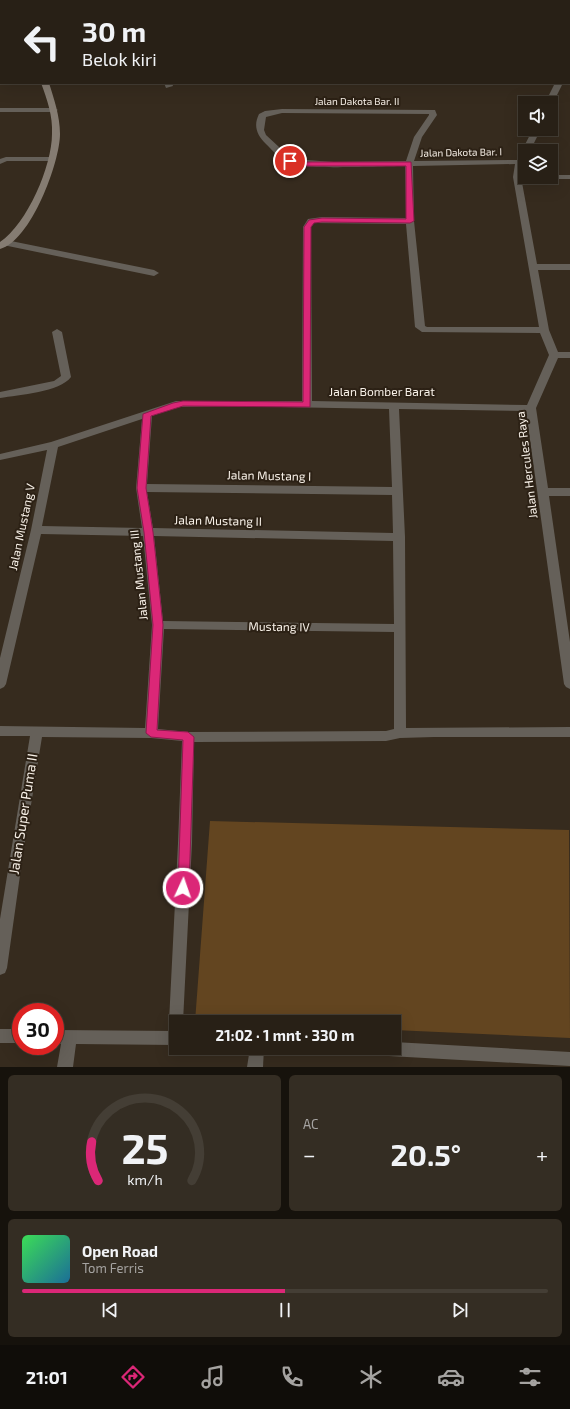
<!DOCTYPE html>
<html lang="id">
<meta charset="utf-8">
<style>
body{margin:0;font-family:"Exo 2",sans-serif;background:#342d23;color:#f1f3f6;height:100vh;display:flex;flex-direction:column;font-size:15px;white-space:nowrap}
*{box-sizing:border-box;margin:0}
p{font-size:13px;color:#a5a3a1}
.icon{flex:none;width:22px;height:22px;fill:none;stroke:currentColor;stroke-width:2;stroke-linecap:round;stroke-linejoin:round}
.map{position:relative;height:1067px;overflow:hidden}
.side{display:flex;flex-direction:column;gap:8px;padding:8px;background:#16120c;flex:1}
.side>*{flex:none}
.guide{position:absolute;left:0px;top:0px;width:570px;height:84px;box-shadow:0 4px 16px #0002,0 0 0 1px #443e35;background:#282016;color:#f1f3f6;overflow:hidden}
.fabs{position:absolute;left:518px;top:96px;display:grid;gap:8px}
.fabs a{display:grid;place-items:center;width:40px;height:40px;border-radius:0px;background:#282016;box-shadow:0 4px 16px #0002,0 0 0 1px #443e35;font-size:20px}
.speed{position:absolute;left:12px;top:1003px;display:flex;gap:8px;font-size:20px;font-weight:700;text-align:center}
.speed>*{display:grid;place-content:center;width:52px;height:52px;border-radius:50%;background:#282016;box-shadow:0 4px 16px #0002,0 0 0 1px #443e35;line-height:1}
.speed .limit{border:6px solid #d22;background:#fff;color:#111}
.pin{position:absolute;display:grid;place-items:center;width:34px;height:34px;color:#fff;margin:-17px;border:2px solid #fff;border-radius:50%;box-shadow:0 1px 4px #0007}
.me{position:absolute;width:44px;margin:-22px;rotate:3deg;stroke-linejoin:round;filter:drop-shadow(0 0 3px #0008)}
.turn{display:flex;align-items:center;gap:14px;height:84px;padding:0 16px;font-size:18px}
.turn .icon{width:52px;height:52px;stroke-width:2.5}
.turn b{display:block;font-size:28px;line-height:34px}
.big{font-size:30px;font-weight:700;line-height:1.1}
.side .widget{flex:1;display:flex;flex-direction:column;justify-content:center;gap:6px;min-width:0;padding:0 14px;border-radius:6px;background:#342d23}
.side .dial{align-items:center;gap:0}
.dial svg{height:104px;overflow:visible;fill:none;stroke:#443e35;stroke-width:7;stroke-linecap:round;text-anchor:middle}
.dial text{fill:#f1f3f6;stroke:none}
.song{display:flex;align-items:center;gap:12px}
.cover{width:48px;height:48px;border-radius:6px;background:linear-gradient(135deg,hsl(130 70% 55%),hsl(200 70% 35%))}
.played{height:4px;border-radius:2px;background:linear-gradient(90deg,#db2777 50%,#443e35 50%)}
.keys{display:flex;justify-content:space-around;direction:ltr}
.heat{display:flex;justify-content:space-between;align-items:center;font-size:22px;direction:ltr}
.side .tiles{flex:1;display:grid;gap:8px;grid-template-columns:1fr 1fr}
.widget:last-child{grid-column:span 2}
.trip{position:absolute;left:169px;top:1015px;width:232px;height:40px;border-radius:0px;background:#282016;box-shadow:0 4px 16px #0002,0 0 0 1px #443e35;font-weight:700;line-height:40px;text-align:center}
.menu{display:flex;height:64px;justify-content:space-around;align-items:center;background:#100d09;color:#a5a3a1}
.menu .icon{width:28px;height:28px}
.menu .active{color:#db2777}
.menu b{font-size:18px;color:#f1f3f6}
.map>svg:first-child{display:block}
.green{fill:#634520}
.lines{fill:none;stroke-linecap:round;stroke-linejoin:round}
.service{fill:#656059;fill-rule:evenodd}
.minor{fill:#656059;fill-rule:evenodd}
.secondary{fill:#857c72;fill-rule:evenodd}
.route{fill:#db2777;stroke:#8e194d}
.labels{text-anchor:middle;stroke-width:4;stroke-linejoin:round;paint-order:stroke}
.far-street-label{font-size:10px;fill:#f8f1e8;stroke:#2c2115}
.street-label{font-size:12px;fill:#f8f1e8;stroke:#2c2115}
.near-street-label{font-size:14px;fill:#f8f1e8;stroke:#2c2115}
</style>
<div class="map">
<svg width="570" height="1067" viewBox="0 0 570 1067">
<rect width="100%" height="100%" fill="#362b1e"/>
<!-- green -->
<polygon class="green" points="210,821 569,830 570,1038 394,1030 394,1022 195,1022"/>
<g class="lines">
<!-- service -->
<g class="service">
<polygon points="164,83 172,83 173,86 166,88"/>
<polygon points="6,240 154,270 159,273 154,276 3,245 3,241"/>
</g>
<!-- minor -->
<g class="minor">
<polygon points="168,0 186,0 187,1 168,1"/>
<polygon points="214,0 236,0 237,1 214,1"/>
<polygon points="555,83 563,83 552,105 551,103 545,103"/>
<polygon points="0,108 54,108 58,110 54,112 0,112"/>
<path d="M282,109L435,110L437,115L422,137L414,161L517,160L533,129H541L530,151H525L521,177L537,264H570V270H538L549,330L558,352H570V358H558L536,408L548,488H570V496H549L570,642V689L566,687L564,684L526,411L399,409L405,537L406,728L570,727V737H434L400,738L386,741L194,742L192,843L183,1022H176V1029L171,1027L169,1022L178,843L182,741L151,738L42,737L23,854L7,968L5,973L0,975V919L30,736H0V726L145,728L152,625L143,536L41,534L6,684L4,687L0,689V658L31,530L47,450L0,460V454L51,442L176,401H302L303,227L308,219L322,217L406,218L405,166C385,166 299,170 286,163C279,158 272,150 266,144C257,135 253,126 259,114L265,111ZM282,113L429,114V115L414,137L406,161L334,162L292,159L266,135L264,130L266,117ZM515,164L513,177L539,327H427L425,326L414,221L413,166ZM314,223L406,224L415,327L422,332L540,333L549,355L527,405L312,401L311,227ZM225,406L389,409L392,487L147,484L152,416L177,407ZM142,419L136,488L142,528L42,526L58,447ZM147,492L392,495L393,533L153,528ZM154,536L393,541L394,624L163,621ZM164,629L394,632V729L386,731L188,732L158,729Z"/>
<polygon points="6,157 51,157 55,159 51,161 7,161 0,164 0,159"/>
<polygon points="551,175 570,175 570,179 548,179 547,177 551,177"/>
<path d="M57,329L62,332L71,377C60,392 19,395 0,398V392L54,381L61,376L52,332Z"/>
<rect x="0" y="1029" width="21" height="14"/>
<polygon points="55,1030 176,1031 176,1045 76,1044 73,1067 57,1067 61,1044 55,1044"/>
<polygon points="394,1042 570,1052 570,1066 371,1055 366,1053 364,1048 394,1048"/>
<polygon points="250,1048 264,1048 263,1067 247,1067"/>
</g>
<!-- secondary -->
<g class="secondary">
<polygon points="180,0 186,0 187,1 179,1"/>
<path d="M41,83H49C54,99 60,116 60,134C60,162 31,241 0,249V242C27,224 52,166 52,134C53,116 47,99 41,83Z"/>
</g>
</g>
<!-- route -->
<polygon class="route" points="287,159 304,162 411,162 414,221 410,223 322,222 314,223 311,227 310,407 183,406 151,416 146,488 153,532 163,625 157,730 188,732 194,737 189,888 187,891 183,893 179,891 178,888 183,740 151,737 146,733 153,625 144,532 137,488 143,414 173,403 183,401 303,402 304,227 309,220 322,218 406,219 406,166 304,166 287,162"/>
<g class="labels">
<!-- far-street labels -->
<g class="far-street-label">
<text x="357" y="105">Jalan Dakota Bar. II</text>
<text transform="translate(461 152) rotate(-1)" y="4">Jalan Dakota Bar. I</text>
</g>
<!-- street labels -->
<g class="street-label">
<text x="382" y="396">Jalan Bomber Barat</text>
<text transform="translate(527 465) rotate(-97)" y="4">Jalan Hercules Raya</text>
<text transform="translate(269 476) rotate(1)" y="4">Jalan Mustang I</text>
<text transform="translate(218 521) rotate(1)" y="4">Jalan Mustang II</text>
<text transform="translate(22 527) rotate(-78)" y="4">Jalan Mustang V</text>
<text transform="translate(139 575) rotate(-96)" y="4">Jalan Mustang III</text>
<text transform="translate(279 627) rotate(1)" y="4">Mustang IV</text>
</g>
<!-- near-street labels -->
<g class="near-street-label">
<text transform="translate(23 814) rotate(-81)" y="5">Jalan Super Puma II</text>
</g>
</g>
</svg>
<div class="fabs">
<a><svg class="icon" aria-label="sound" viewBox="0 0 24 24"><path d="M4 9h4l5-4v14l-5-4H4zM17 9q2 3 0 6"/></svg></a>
<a><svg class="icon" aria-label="layers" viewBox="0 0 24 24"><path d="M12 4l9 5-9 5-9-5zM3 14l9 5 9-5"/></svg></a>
</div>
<div class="speed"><div class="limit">30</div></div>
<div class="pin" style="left:290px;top:161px;background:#d93025"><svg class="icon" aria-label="arrive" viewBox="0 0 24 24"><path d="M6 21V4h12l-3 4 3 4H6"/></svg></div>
<svg class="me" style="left:183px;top:888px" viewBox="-20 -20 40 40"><circle r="17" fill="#db2777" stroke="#fff" stroke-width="3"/><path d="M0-11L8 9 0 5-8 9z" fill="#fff"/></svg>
<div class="trip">21:02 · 1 mnt · 330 m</div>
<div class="guide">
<div class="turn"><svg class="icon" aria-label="left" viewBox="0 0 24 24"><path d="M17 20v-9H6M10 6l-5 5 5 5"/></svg><div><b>30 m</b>Belok kiri</div></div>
</div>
</div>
<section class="side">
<div class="tiles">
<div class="widget dial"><svg viewBox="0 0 100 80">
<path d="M14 69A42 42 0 1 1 86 69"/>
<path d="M14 69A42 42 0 0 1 9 39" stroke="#db2777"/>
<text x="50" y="56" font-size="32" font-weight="700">25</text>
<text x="50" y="72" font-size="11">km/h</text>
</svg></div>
<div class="widget"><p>AC</p>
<div class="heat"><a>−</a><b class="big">20.5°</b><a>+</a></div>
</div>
<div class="widget">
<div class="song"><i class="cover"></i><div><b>Open Road</b><p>Tom Ferris</p></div></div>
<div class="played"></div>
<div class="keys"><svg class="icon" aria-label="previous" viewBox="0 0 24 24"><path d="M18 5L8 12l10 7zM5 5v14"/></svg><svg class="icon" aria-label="pause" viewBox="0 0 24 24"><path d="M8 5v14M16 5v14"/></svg><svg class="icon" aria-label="next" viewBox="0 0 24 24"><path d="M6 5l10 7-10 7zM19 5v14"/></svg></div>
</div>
</div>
</section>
<nav class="menu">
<b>21:01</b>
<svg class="icon active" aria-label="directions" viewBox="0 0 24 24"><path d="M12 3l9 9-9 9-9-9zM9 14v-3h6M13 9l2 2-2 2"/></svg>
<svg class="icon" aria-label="music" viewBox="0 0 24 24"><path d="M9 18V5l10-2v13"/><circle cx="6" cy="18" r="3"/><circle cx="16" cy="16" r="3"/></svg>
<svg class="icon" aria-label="phone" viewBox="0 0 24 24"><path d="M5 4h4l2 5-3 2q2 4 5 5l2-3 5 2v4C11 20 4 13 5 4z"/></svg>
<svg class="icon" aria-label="climate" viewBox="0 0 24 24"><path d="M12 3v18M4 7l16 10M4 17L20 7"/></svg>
<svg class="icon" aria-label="car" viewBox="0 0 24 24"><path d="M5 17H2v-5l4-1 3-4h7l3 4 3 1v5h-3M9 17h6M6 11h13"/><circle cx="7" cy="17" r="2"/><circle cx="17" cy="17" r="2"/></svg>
<svg class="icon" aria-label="filters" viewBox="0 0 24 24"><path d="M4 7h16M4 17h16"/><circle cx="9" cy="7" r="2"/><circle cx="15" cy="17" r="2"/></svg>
</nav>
